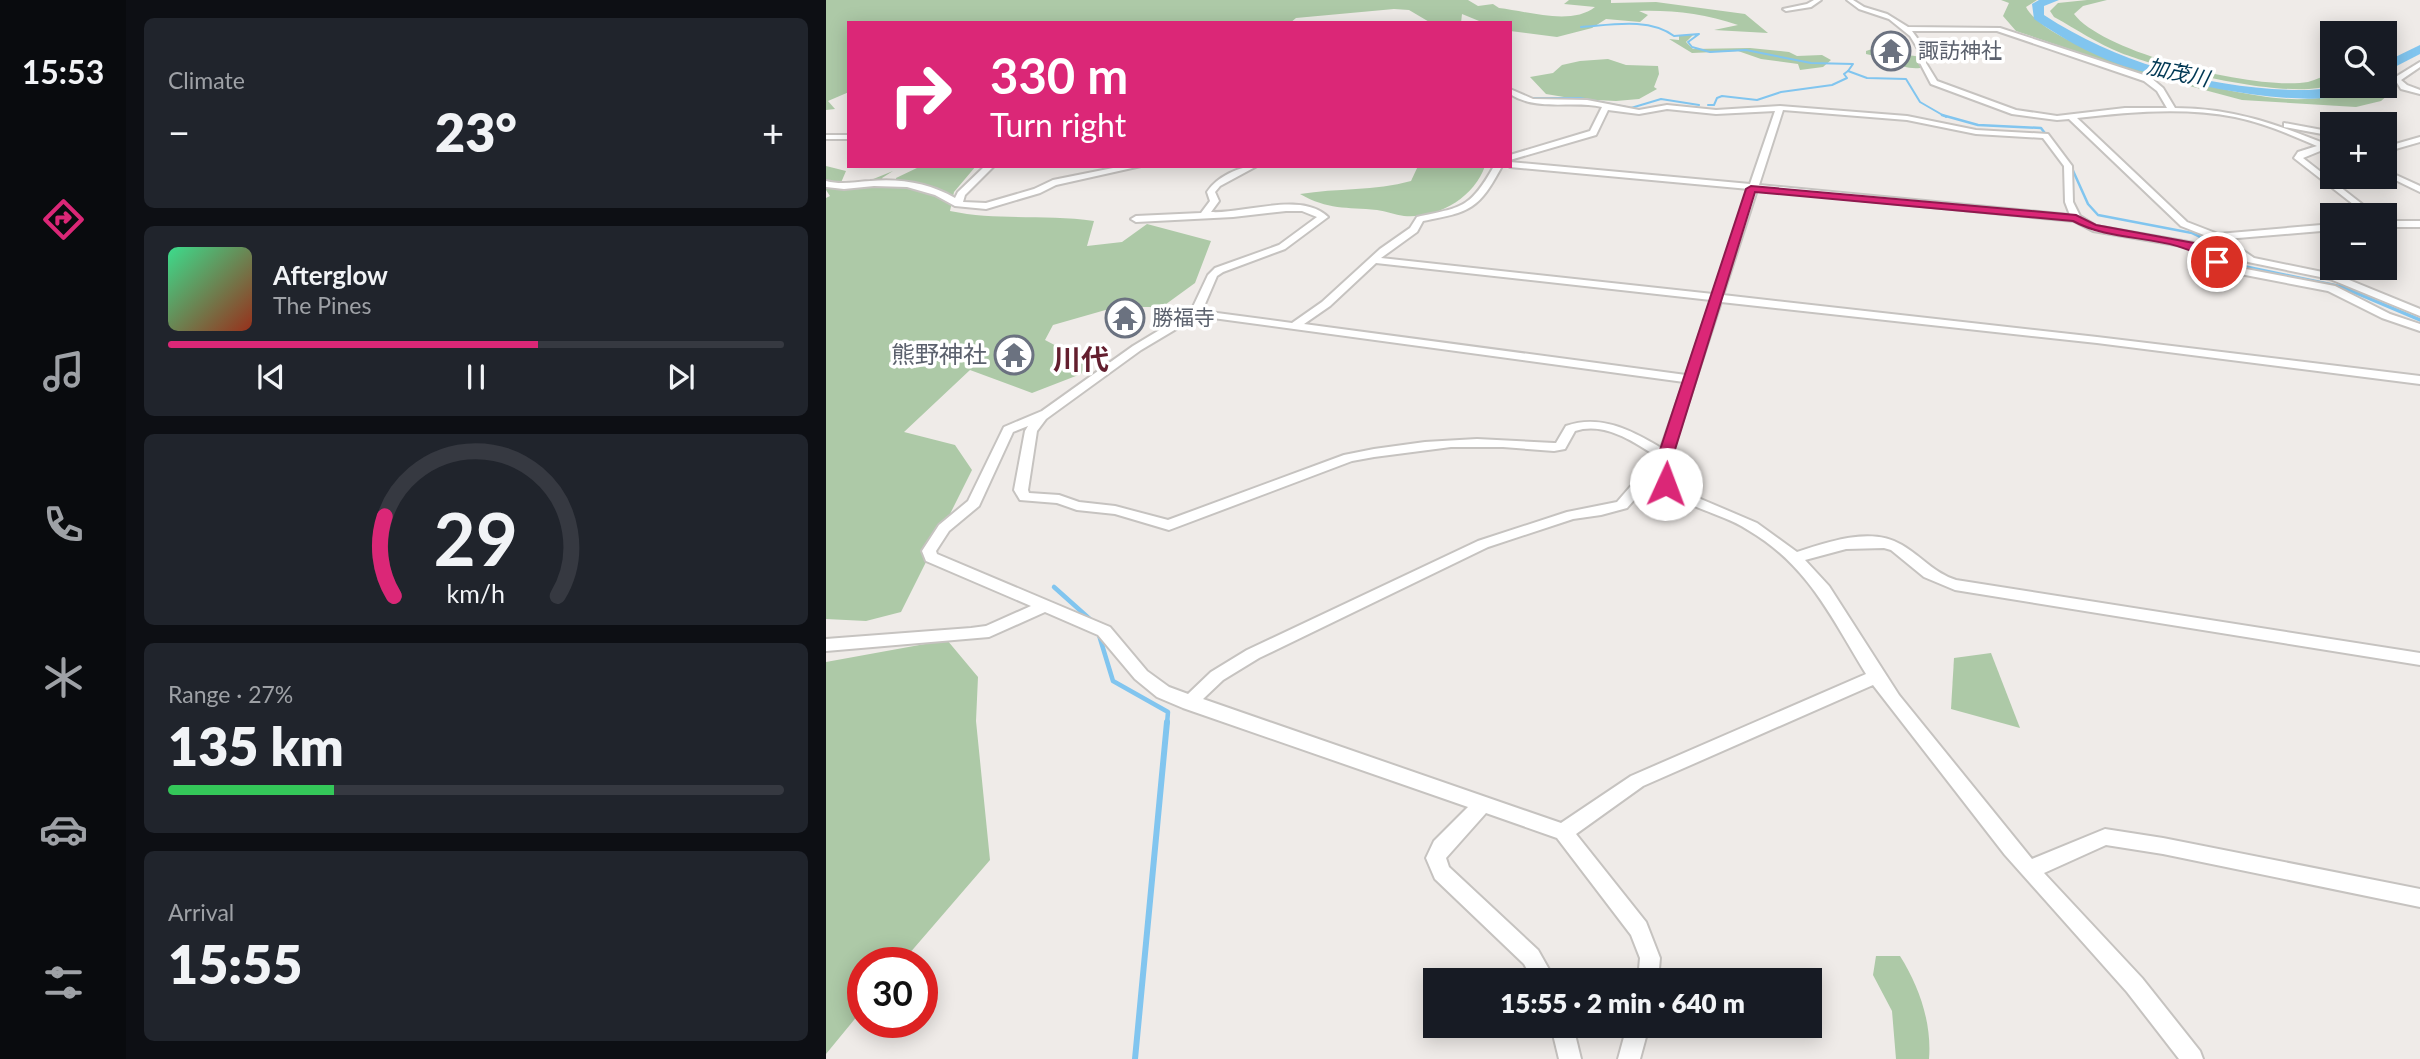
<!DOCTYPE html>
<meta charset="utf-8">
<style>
body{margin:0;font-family:Lato,"Noto Sans JP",sans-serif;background:#20242c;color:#f1f3f6;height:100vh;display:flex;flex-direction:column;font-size:26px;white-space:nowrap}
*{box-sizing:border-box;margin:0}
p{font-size:23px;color:#9ea1a6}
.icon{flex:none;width:38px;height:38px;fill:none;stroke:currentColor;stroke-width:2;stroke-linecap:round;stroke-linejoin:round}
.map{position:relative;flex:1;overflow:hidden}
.panel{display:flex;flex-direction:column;gap:18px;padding:18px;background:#0d0f14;width:700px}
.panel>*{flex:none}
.hud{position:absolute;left:21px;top:21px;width:665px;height:147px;border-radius:0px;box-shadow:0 4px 18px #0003;background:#db2777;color:#fff;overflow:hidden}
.buttons{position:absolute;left:1494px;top:21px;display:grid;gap:14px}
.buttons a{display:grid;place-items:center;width:77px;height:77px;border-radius:0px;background:#171b24;box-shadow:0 4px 18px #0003;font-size:35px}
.speed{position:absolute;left:21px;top:947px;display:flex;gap:14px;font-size:35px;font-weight:700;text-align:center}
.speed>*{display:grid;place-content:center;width:91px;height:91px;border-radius:50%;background:#171b24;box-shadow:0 4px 18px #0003;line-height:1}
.speed .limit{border:10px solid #d22;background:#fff;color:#111}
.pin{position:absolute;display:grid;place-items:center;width:60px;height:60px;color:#fff;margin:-30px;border:4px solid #fff;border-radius:50%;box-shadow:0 2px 7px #0007}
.me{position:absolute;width:77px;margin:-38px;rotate:2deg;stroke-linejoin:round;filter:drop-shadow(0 0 5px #0008)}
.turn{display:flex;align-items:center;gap:24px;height:147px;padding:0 28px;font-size:32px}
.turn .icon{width:91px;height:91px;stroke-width:2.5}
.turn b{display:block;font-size:49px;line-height:60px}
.big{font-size:52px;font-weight:800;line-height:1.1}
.panel .widget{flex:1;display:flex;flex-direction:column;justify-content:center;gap:10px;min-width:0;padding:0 24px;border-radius:10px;background:#20242c}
.panel .dial{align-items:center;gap:0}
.dial svg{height:182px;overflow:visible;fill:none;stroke:#363941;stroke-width:7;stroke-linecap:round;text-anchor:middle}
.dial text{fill:#f1f3f6;stroke:none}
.song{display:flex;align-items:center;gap:21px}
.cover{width:84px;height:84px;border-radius:10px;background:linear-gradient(135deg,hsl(150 70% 55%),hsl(10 70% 35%))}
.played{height:7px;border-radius:4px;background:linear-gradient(90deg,#db2777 60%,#363941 60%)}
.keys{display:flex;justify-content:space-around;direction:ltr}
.heat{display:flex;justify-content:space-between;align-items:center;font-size:38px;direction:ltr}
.charge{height:10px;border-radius:5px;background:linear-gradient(90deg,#34c759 27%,#363941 0)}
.trip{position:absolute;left:597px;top:968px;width:399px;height:70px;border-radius:0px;background:#171b24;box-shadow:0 4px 18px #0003;font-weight:800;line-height:70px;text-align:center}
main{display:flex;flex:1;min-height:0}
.tabs{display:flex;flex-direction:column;width:126px;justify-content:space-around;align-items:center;background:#090b0e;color:#9ea1a6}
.tabs .icon{width:49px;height:49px}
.tabs .current{color:#db2777}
.tabs b{font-size:32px;color:#f1f3f6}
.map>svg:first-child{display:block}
.green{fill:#adc9a7}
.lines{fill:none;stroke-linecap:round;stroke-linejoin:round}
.stream-far4{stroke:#81c5ef;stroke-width:2}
.stream-far3{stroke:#81c5ef;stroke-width:2.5}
.stream-far2{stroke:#81c5ef;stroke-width:3.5}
.stream-far1{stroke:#81c5ef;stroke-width:4.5}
.stream{stroke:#81c5ef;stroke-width:6}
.river{fill:#81c5ef;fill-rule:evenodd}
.street-casing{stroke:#c6c3c0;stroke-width:4}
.street{fill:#fff;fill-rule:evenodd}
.route{fill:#db2777;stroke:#8e194d;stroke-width:2}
.labels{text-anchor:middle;stroke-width:7;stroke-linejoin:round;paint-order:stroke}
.far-worship-label{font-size:21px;fill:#5b616d;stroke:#fff;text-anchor:start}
.far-water-label{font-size:21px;font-style:italic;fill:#003854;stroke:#fff}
.worship-label{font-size:24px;fill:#5b616d;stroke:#fff;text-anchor:end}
.quarter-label{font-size:28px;font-weight:bold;fill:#631e2e;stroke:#fff}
</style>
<main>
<nav class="tabs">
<b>15:53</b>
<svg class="icon current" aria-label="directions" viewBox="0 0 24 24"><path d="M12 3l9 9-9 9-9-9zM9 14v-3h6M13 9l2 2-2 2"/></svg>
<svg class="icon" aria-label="music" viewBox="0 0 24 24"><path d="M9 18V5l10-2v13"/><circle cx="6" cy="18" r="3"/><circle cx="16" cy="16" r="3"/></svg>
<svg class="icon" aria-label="phone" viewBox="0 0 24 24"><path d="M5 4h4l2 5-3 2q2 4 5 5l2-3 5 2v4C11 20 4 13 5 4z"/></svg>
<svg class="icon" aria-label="climate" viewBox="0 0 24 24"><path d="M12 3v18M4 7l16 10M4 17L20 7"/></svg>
<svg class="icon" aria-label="car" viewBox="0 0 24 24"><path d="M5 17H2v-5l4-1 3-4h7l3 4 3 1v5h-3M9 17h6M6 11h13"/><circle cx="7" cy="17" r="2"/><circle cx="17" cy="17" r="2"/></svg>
<svg class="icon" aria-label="filters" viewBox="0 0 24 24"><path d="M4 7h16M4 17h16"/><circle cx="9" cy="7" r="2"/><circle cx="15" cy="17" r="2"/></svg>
</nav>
<section class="panel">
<div class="widget"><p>Climate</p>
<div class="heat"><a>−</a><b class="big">23°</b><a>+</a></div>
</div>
<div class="widget">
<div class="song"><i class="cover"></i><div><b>Afterglow</b><p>The Pines</p></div></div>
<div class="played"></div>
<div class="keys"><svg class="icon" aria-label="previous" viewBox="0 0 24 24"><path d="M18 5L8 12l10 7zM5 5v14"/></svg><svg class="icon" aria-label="pause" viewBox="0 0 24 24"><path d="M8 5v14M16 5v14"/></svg><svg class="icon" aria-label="next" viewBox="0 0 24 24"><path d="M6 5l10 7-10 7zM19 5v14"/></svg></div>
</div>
<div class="widget dial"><svg viewBox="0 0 100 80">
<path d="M14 69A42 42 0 1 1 86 69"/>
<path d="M14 69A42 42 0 0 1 10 34" stroke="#db2777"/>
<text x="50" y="56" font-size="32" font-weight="700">29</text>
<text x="50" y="72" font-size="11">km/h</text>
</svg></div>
<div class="widget"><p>Range · 27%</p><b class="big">135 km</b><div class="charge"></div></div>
<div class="widget"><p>Arrival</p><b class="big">15:55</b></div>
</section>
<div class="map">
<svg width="1594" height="1059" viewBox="0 0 1594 1059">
<rect width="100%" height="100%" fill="#efebe8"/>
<!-- green -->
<g class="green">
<path d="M0,0H642L652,6L667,4L673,8C701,11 745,26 769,7L738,4L743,0H785V3L830,2L919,14L942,33L888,30L912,25C879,14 847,10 813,11L822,15L814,22L780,19L766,28L731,37L684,31V23H658L636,14L635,23H605L583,10L568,9L470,18L464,23H23V92L2,101L9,109L0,110Z"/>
<path d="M1175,0H1211L1200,7C1224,53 1398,93 1450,98C1476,101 1505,98 1530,92L1534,86H1559V81L1568,83L1570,88L1555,101L1530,107L1416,100L1311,72L1190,31L1177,16L1183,3Z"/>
<path d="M1261,0H1281L1257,6L1248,14C1278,54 1433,91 1482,82C1490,80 1499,75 1507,72V84C1468,102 1336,69 1295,53C1272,44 1250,29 1228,17L1224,11L1232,3Z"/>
<polygon points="868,34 860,42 867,49 924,48 963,52 971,56 996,55 1005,60 997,67 974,70 972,64 935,59 912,51 866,53 843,39 853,40 853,36"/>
<path d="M1052,47L1053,51L1096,57L1094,68C1074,70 1059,57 1040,54V51Z"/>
<polygon points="782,59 800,65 832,66 833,74 828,87 831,89 813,99 790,101 750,99 720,94 704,77 727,73 736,65 754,61"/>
<path d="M0,166L20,171L14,185L35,184L67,171L56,178L59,184L71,185L70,178L93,167L150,166L128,192L124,211C172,221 220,214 268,221L261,246L296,242L321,224L385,241L369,283L336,307H290L227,325L219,340L261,362L255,374L206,393L144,370L78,432L129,445L146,470L75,612L40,621L0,619V198L4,196L0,190Z"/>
<path d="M592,166H659C648,198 611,219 578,216C569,215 560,211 551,210C520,207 502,210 474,194C511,188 549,191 585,181Z"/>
<polygon points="121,640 152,677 150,721 164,860 76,962 37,962 37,1009 0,1054 0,662"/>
<polygon points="1165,653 1194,728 1125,709 1128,658"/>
<path d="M1050,956H1074C1093,986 1106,1023 1103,1059H1070L1066,1011L1047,975Z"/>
</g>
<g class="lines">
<!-- stream-far4 -->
<g class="stream-far4">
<path d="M755,27C784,25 823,17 848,36L873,34L862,42L866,47L884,52L920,50L985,63L1027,64L1022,71L1041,78L1080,79L1094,102L1120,117"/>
<polyline points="702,98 754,98 805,108 835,99 873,105"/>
<polyline points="882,105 888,105 891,98 896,96 931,100 955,92 1006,85 1021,78 1018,74 1022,71"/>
</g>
<!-- stream-far3 -->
<g class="stream-far3">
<polyline points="1116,115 1152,125 1215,128 1221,136"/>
<path d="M1244,164L1262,204L1272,215L1366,233C1388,242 1402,260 1424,269"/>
</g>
<!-- stream-far2 -->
<polyline class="stream-far2" points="1420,267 1516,287 1594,320"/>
<!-- stream-far1 -->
<g class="stream-far1">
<polyline points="228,587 266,621"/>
<polyline points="273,635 287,681 342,712 341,724"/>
</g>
<!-- stream -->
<polyline class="stream" points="309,1059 341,722"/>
<!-- river -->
<g class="river">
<path d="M1213,0H1233L1218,6V15C1294,65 1392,91 1483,90C1501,89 1518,85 1536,86C1502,119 1335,79 1292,64C1262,53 1234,37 1208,19L1206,4Z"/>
<polygon points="1594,45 1594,54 1559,72 1559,62"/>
</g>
<defs>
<g id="street">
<polygon points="988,0 995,0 985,7 960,11 957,9 981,4"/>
<path d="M1021,0H1027L1038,7L1061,14L1082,27L1174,28L1324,77L1337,88L1349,108C1408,108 1453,125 1507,147V152L1499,149L1477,158L1550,215H1541L1468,158L1472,152L1491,146C1465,135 1438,123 1409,117C1358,107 1303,112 1251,118L1361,222L1392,234L1507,224V230L1400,239L1428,258L1511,275L1594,309V316L1504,279L1422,262L1388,239L1355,226L1243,119L1231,120L1186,114L1105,84L1094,63L1092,49L1084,36L1063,19L1033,9ZM1086,31H1171L1318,81L1331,91L1341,108H1299L1231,116L1190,110L1111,81L1100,63L1099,49Z"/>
<polygon points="1594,62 1594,67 1575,80 1581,85 1594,90 1594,94 1575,89 1568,78"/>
<path d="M684,89L707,99L761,100L813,110L841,105L890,110L954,106L1081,116L1150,130L1222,134L1246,166L1247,202L1254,216L1270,226L1368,243L1394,260L1420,269L1509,286L1564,314L1594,324V331L1556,318L1502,291L1414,274L1388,264L1362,247L1267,231L1248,221L931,190L897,295L1271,337L1594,376V384L1271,343L895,302L845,456L847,482L870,497L931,523L971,552C1001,542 1046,526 1076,545C1095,556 1108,573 1130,580L1594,653V665L1129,590L1098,577L1065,550L1058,548L1020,549L979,560L1003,586L1073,695L1206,859L1279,829L1337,838L1594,889V907L1337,854L1280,845L1218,873L1316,978L1374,1051L1377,1059H1353L1301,992L1179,855L1047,685L817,786L750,834L820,922L834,958L832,980H812L814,958L805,935L731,838L660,813L620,858L623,867L712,950L729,980H707L698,964L609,879L600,858L608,841L642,807L357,708L331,697L309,679L272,635L219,612L163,637L0,651V639L145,628L160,626L205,606L100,561L96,551L113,525L142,501L178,427L216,411L307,346L365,311L382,275L389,268L453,245L491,217L476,211H460L407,217L310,222L305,219L310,216L375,213L384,201L381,192C391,177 413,166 431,166L394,186L389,192L393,201L385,212C419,214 475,191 502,217L459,249L397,272L391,276L376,311L466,323L496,302L554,249L584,228L591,217C636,207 644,209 668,166H676C653,209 645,212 597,221L591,232L555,258L887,294L923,189L684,167V162L924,184L949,111L890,114L841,109L813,114L782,110L770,135L684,160V155L764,131L776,107C746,100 712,112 684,94ZM957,110L1081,120L1150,134L1217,138L1238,166L1239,202L1244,215L933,185ZM550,263L885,300L860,375L478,324L504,306ZM372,316L858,382L835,448C805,430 774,414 740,426L730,443H728L651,439L599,442L548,449L518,455L342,520L289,506L253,502L233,495L203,493L202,490L211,431L220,419L315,350ZM202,426L199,431L188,490L194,500L231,503L251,510L289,514L343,530L526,461L548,457L625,447H677L728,451L739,449L749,431C778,421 809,442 833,458V479H817L804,487L791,502L741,512L652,541L421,650L385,672L362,694L343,687L321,671L284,627L111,554L110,551L123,531L153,506L187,432ZM824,486C842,488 856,501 873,508C890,515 907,520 922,530C982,565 1005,617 1040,674L805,776L735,823L377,699L397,680L433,658L662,547L747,519L775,515L801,508L814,493Z"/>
<polygon points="1458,123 1507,132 1507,136 1458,127"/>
<rect x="0" y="135" width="23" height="4"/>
<polygon points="1594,137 1594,142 1559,152 1559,147"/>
<path d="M159,166H168L139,195L137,202L160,203L208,189L227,180L297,166H315L230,185L214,193L160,209L129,206L109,195L81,187L48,186L18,189L0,187V181C15,185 28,182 44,181C73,178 104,183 129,198L132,192Z"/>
<polygon points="1559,170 1594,186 1594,192 1559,175"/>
<rect x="1559" y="221" width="35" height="6"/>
<polygon points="725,1026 747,1026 755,1059 733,1059"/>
<polygon points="801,1026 823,1026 814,1059 792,1059"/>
</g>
</defs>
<!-- street casing -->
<use href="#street" class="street-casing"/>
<!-- street -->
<use href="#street" class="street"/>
</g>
<!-- route -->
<path class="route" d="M925,186L1250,215L1270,225L1368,243L1379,247L1396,262L1387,264C1348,232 1291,245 1247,221L929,192L847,456L848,484L846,488H835L832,456L920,189Z"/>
<!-- icons -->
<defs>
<symbol id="temple-ring" viewBox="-11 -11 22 22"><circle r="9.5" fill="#fff" stroke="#6b7280" stroke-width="1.5"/><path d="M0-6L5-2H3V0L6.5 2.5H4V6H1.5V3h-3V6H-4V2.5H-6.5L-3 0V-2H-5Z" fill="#6b7280"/></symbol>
</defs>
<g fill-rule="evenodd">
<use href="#temple-ring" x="1043" y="29" width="44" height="44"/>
<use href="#temple-ring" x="277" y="296" width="44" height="44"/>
<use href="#temple-ring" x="166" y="333" width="44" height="44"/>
</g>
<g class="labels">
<!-- far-worship labels -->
<g class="far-worship-label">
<text x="1092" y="58">諏訪神社</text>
<text x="326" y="325">勝福寺</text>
</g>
<!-- far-water labels -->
<g class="far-water-label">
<text transform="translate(1352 73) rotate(12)" y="7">加茂川</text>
</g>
<!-- worship labels -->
<g class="worship-label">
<text x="161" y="363">熊野神社</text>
</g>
<!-- quarter labels -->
<g class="quarter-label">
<text x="255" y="369">川代</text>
</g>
</g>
</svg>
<div class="buttons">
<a><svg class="icon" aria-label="search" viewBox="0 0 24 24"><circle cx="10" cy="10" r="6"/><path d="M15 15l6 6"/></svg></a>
<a>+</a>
<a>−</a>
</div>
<div class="speed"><div class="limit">30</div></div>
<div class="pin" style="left:1391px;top:262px;background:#d93025"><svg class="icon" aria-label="arrive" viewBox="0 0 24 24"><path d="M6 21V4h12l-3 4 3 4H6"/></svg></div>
<svg class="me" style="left:840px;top:484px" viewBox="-20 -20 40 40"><circle r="19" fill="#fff"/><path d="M0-13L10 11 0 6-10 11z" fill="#db2777"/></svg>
<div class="trip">15:55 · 2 min · 640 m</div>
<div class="hud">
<div class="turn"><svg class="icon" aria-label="right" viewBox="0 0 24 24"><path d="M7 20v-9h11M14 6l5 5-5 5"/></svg><div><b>330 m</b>Turn right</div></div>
</div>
</div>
</main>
